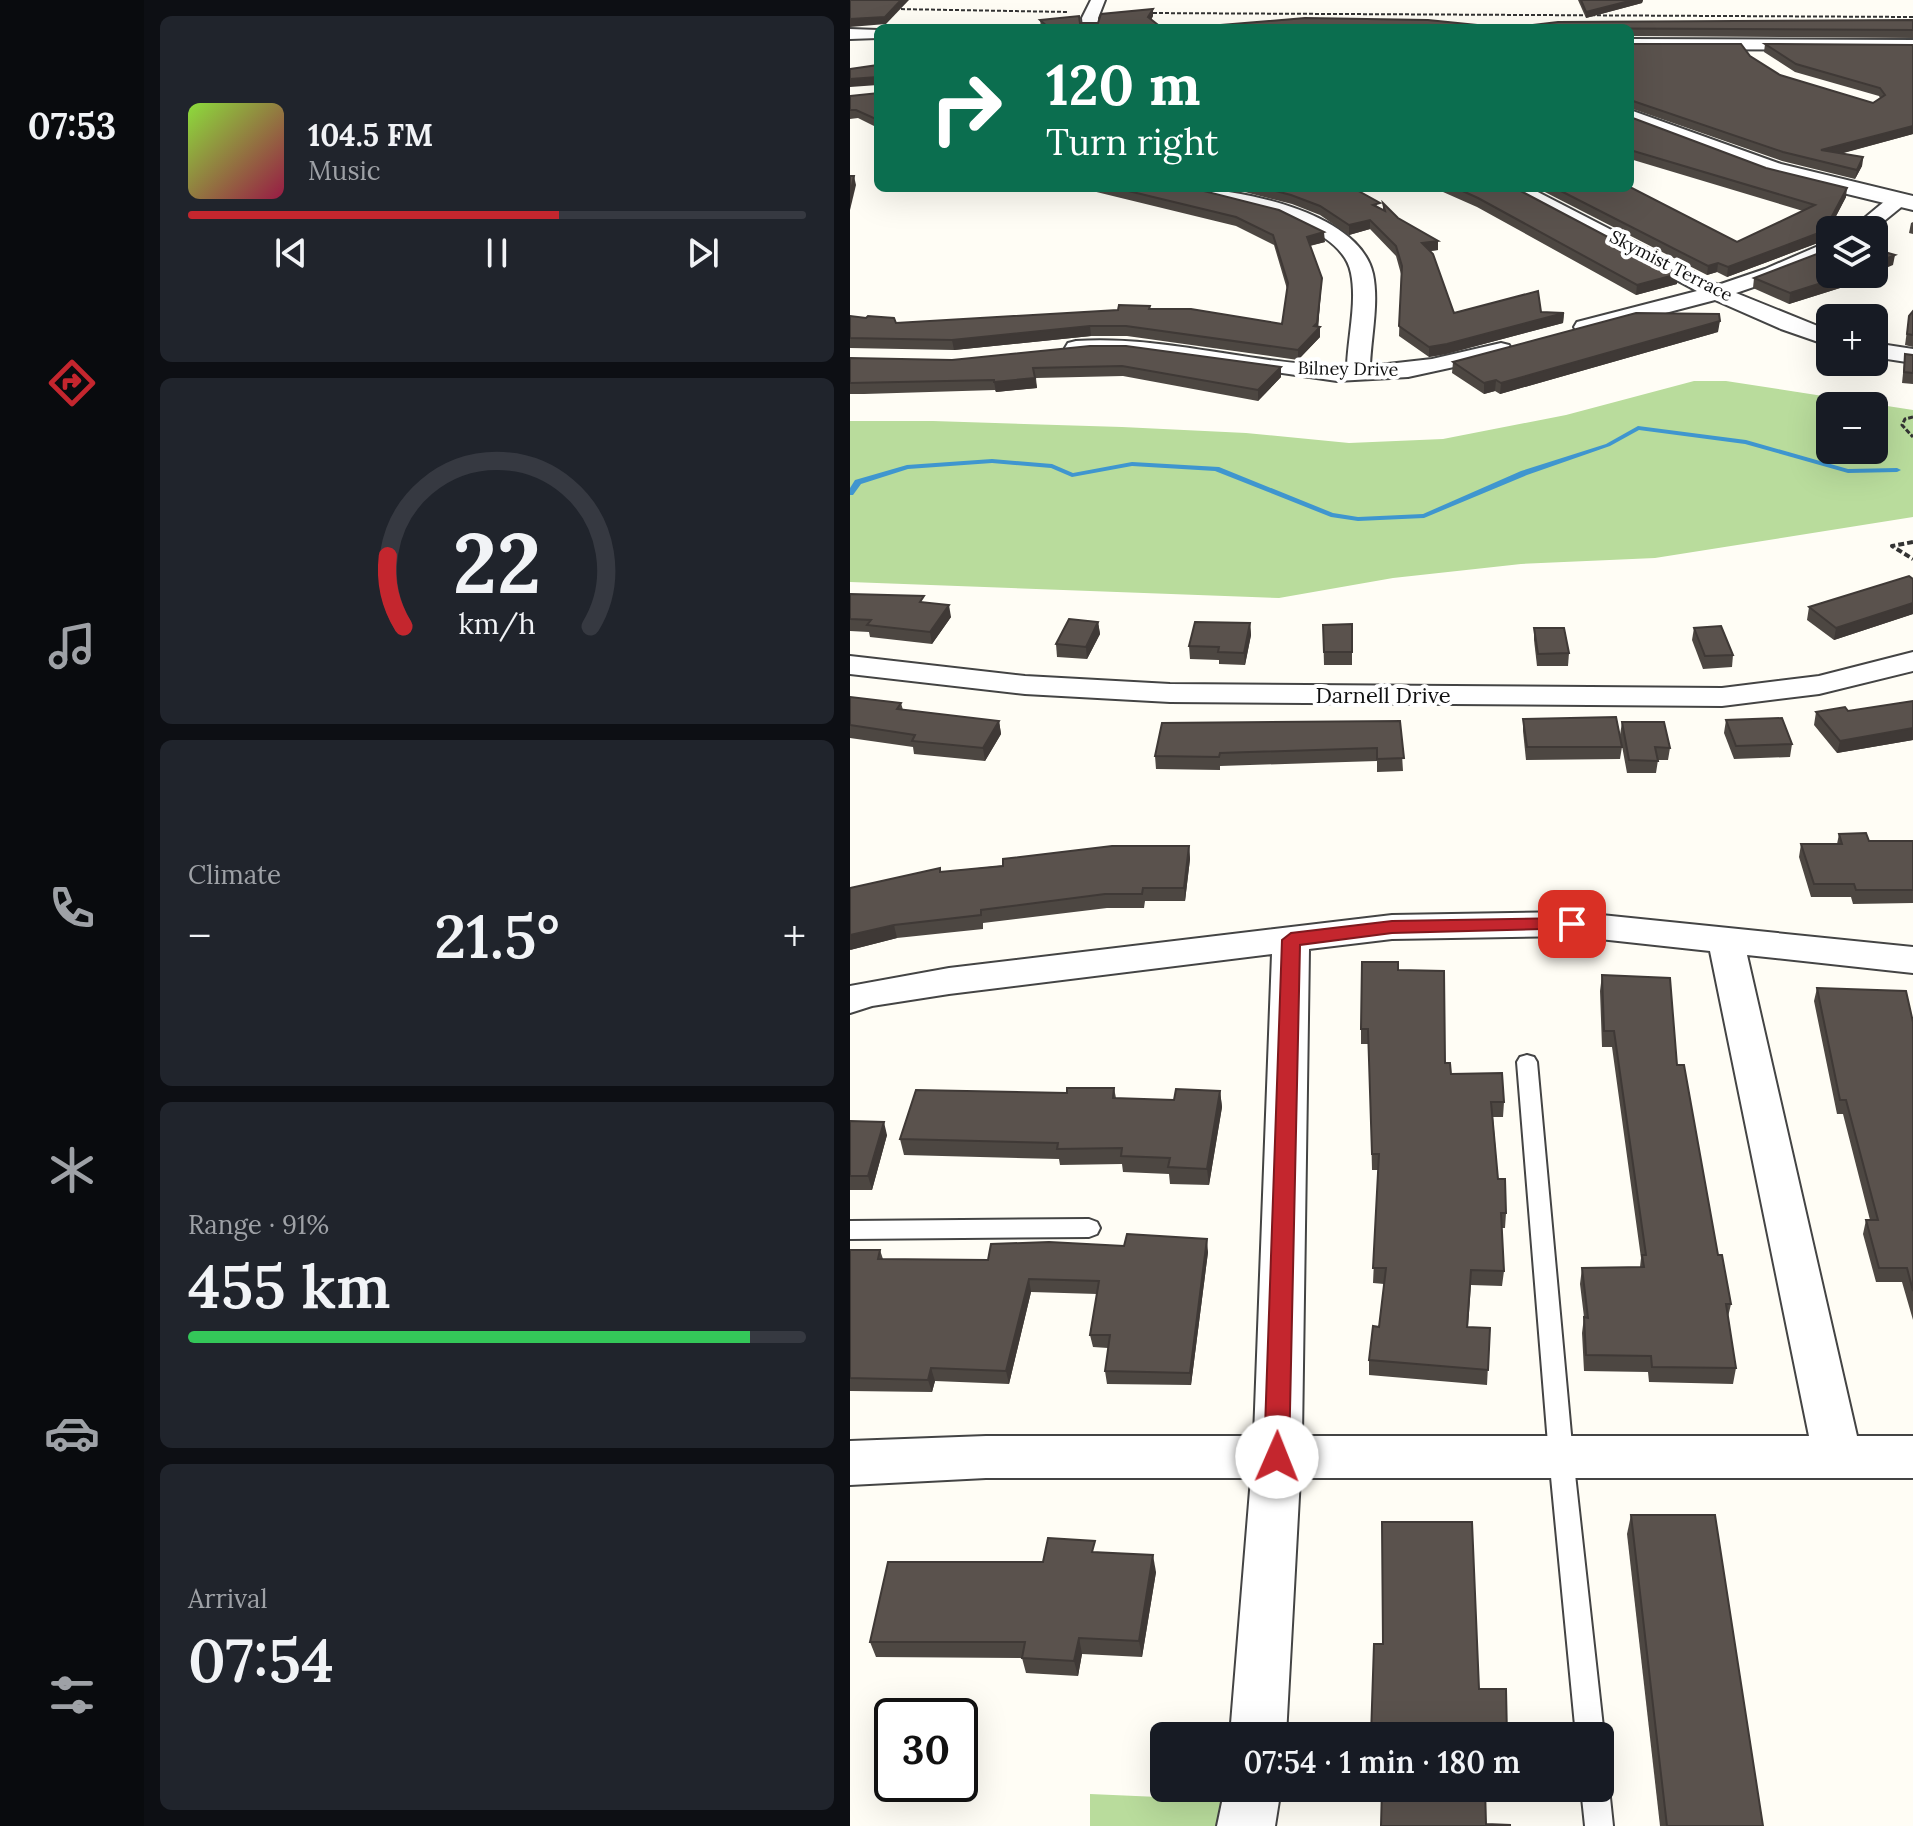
<!DOCTYPE html>
<meta charset="utf-8">
<style>
body{margin:0;font-family:Lora,serif;background:#20242c;color:#f1f3f6;height:100vh;display:flex;flex-direction:column;font-size:30px;white-space:nowrap}
*{box-sizing:border-box;margin:0}
p{font-size:26px;color:#9ea1a6}
.icon{flex:none;width:44px;height:44px;fill:none;stroke:currentColor;stroke-width:2;stroke-linecap:round;stroke-linejoin:round}
.map{position:relative;flex:1;overflow:hidden}
.sheet{display:flex;flex-direction:column;gap:16px;padding:16px;background:#0d0f14;width:706px}
.sheet>*{flex:none}
.guide{position:absolute;left:24px;top:24px;width:760px;height:168px;border-radius:12px;box-shadow:0 8px 32px #0002;background:#0b6e4f;color:#fff;overflow:hidden}
.fabs{position:absolute;left:966px;top:216px;display:grid;gap:16px}
.fabs a{display:grid;place-items:center;width:72px;height:72px;border-radius:12px;background:#171b24;box-shadow:0 8px 32px #0002;font-size:40px}
.speed{position:absolute;left:24px;top:1698px;display:flex;gap:16px;font-size:40px;font-weight:700;text-align:center}
.speed>*{display:grid;place-content:center;width:104px;height:104px;border-radius:50%;background:#171b24;box-shadow:0 8px 32px #0002;line-height:1}
.speed .limit{border:4px solid #111;border-radius:12px;background:#fff;color:#111}
.pin{position:absolute;display:grid;place-items:center;width:68px;height:68px;color:#fff;margin:-34px;border-radius:16px;box-shadow:0 4px 12px #0006}
.me{position:absolute;width:88px;margin:-44px;rotate:1deg;stroke-linejoin:round;filter:drop-shadow(0 0 6px #0008)}
.turn{display:flex;align-items:center;gap:28px;height:168px;padding:0 40px;font-size:36px}
.turn .icon{width:104px;height:104px;stroke-width:2.5}
.turn b{display:block;font-size:56px;line-height:68px}
.big{font-size:60px;font-weight:600;line-height:1.1}
.sheet .tile{flex:1;display:flex;flex-direction:column;justify-content:center;gap:12px;min-width:0;padding:0 28px;border-radius:12px;background:#20242c}
.sheet .dial{align-items:center;gap:0}
.dial svg{height:208px;overflow:visible;fill:none;stroke:#363941;stroke-width:7;stroke-linecap:round;text-anchor:middle}
.dial text{fill:#f1f3f6;stroke:none}
.song{display:flex;align-items:center;gap:24px}
.cover{width:96px;height:96px;border-radius:12px;background:linear-gradient(135deg,hsl(90 70% 55%),hsl(340 70% 35%))}
.played{height:8px;border-radius:4px;background:linear-gradient(90deg,#c4262e 60%,#363941 60%)}
.keys{display:flex;justify-content:space-around;direction:ltr}
.heat{display:flex;justify-content:space-between;align-items:center;font-size:44px;direction:ltr}
.charge{height:12px;border-radius:6px;background:linear-gradient(90deg,#34c759 91%,#363941 0)}
.trip{position:absolute;left:300px;top:1722px;width:464px;height:80px;border-radius:12px;background:#171b24;box-shadow:0 8px 32px #0002;font-weight:600;line-height:80px;text-align:center}
main{display:flex;flex:1;min-height:0}
.menu{display:flex;flex-direction:column;width:144px;justify-content:space-around;align-items:center;background:#090b0e;color:#9ea1a6}
.menu .icon{width:56px;height:56px}
.menu .current{color:#c4262e}
.menu b{font-size:36px;color:#f1f3f6}
.map>svg:first-child{display:block}
.forest{fill:#b9dc9c;fill-rule:evenodd}
.lines{fill:none;stroke-linecap:round;stroke-linejoin:round}
.stream{fill:#3f96cf;fill-rule:evenodd}
.service-casing{stroke:#444;stroke-width:4}
.minor-casing{stroke:#444;stroke-width:4}
.tertiary-casing{stroke:#444;stroke-width:4}
.path-far2{stroke:#333;stroke-width:2;stroke-dasharray:4 2;stroke-linecap:butt}
.path-far1{stroke:#333;stroke-width:3;stroke-dasharray:5 2;stroke-linecap:butt}
.path{stroke:#333;stroke-width:4;stroke-dasharray:6 3;stroke-linecap:butt}
.service{fill:#fff;fill-rule:evenodd}
.minor{fill:#fff;fill-rule:evenodd}
.tertiary{fill:#fff;fill-rule:evenodd}
.wall{fill:#4d4742}
.shaded-wall{fill:#3f3936}
.building{fill:#5a524d;stroke:#3f3936;stroke-width:2}
.route{fill:#c4262e;stroke:#7f191e;stroke-width:2}
.labels{text-anchor:middle;stroke-width:8;stroke-linejoin:round;paint-order:stroke}
.far-street-label{font-size:18px;fill:#111;stroke:#fff}
.street-label{font-size:22px;fill:#111;stroke:#fff}
</style>
<main>
<nav class="menu">
<b>07:53</b>
<svg class="icon current" aria-label="directions" viewBox="0 0 24 24"><path d="M12 3l9 9-9 9-9-9zM9 14v-3h6M13 9l2 2-2 2"/></svg>
<svg class="icon" aria-label="music" viewBox="0 0 24 24"><path d="M9 18V5l10-2v13"/><circle cx="6" cy="18" r="3"/><circle cx="16" cy="16" r="3"/></svg>
<svg class="icon" aria-label="phone" viewBox="0 0 24 24"><path d="M5 4h4l2 5-3 2q2 4 5 5l2-3 5 2v4C11 20 4 13 5 4z"/></svg>
<svg class="icon" aria-label="climate" viewBox="0 0 24 24"><path d="M12 3v18M4 7l16 10M4 17L20 7"/></svg>
<svg class="icon" aria-label="car" viewBox="0 0 24 24"><path d="M5 17H2v-5l4-1 3-4h7l3 4 3 1v5h-3M9 17h6M6 11h13"/><circle cx="7" cy="17" r="2"/><circle cx="17" cy="17" r="2"/></svg>
<svg class="icon" aria-label="filters" viewBox="0 0 24 24"><path d="M4 7h16M4 17h16"/><circle cx="9" cy="7" r="2"/><circle cx="15" cy="17" r="2"/></svg>
</nav>
<section class="sheet">
<div class="tile">
<div class="song"><i class="cover"></i><div><b>104.5 FM</b><p>Music</p></div></div>
<div class="played"></div>
<div class="keys"><svg class="icon" aria-label="previous" viewBox="0 0 24 24"><path d="M18 5L8 12l10 7zM5 5v14"/></svg><svg class="icon" aria-label="pause" viewBox="0 0 24 24"><path d="M8 5v14M16 5v14"/></svg><svg class="icon" aria-label="next" viewBox="0 0 24 24"><path d="M6 5l10 7-10 7zM19 5v14"/></svg></div>
</div>
<div class="tile dial"><svg viewBox="0 0 100 80">
<path d="M14 69A42 42 0 1 1 86 69"/>
<path d="M14 69A42 42 0 0 1 8 42" stroke="#c4262e"/>
<text x="50" y="56" font-size="32" font-weight="700">22</text>
<text x="50" y="72" font-size="11">km/h</text>
</svg></div>
<div class="tile"><p>Climate</p>
<div class="heat"><a>−</a><b class="big">21.5°</b><a>+</a></div>
</div>
<div class="tile"><p>Range · 91%</p><b class="big">455 km</b><div class="charge"></div></div>
<div class="tile"><p>Arrival</p><b class="big">07:54</b></div>
</section>
<div class="map">
<svg width="1063" height="1826" viewBox="0 0 1063 1826">
<rect width="100%" height="100%" fill="#fffdf5"/>
<!-- forest -->
<g class="forest">
<path d="M844,381H876L1063,410V517L805,558L671,564L543,578L429,598L0,582V421H83L272,427L396,433L499,443L593,439L716,415ZM980,406H1024V450H980Z"/>
<polygon points="240,1794 400,1801 422,1826 240,1826"/>
</g>
<g class="lines">
<!-- stream -->
<polygon class="stream" points="788,426 896,440 998,469 1047,468 1051,470 1047,472 998,473 895,444 789,430 760,446 677,475 574,518 508,521 481,517 365,471 282,466 222,477 201,468 142,463 58,469 11,484 3,495 0,495 0,488 5,480 57,465 142,459 202,464 223,473 282,462 369,467 483,513 508,517 573,514 671,471 756,444"/>
<defs>
<g id="service">
<polygon points="677,1055 684,1057 687,1062 723,1456 754,1736 750,1745 750,1736 726,1736 699,1456 667,1062 670,1057"/>
<polygon points="239,1219 247,1222 250,1228 247,1234 239,1237 0,1239 0,1221"/>
<polygon points="750,1776 755,1778 759,1788 763,1826 735,1826 731,1788 750,1788"/>
</g>
<g id="minor">
<polygon points="241,0 255,0 248,18 249,28 233,28 232,18"/>
<polygon points="0,29 28,30 28,38 0,39"/>
<polygon points="780,39 1063,40 1063,50 780,49"/>
<path d="M332,188C386,188 509,211 523,274C529,303 521,337 520,366L582,359L651,343L659,345L662,350L659,355L558,377L487,381L315,356L218,353L215,348L218,343L226,341C318,335 405,366 497,366C498,337 507,302 501,273C491,220 379,203 335,192Z"/>
<polygon points="654,188 680,188 868,285 915,269 980,241 980,255 930,278 886,293 980,331 980,346 931,329 865,300 735,334 727,332 724,327 727,322 847,291"/>
<polygon points="1048,194 1055,196 1058,200 1055,204 1023,230 1000,230 1041,196"/>
<polygon points="1024,343 1063,349 1063,363 1024,357"/>
<polygon points="1063,652 1063,671 969,694 872,706 320,702 175,694 0,674 0,656 175,676 320,684 872,688 969,676"/>
<path d="M722,912L1063,947V973L897,955L1007,1436H1063V1478H450L436,1736H380L401,1478H136L0,1485V1441L136,1436H404L422,954L99,994L22,1006L0,1013V986L99,968L542,915ZM722,936L860,951L959,1436H452L459,949L542,939Z"/>
<polygon points="375,1788 431,1788 425,1826 367,1826"/>
</g>
<polygon id="tertiary" points="780,110 931,164 1063,196 1063,210 915,174 780,123"/>
</defs>
<!-- service casing -->
<use href="#service" class="service-casing"/>
<!-- minor casing -->
<use href="#minor" class="minor-casing"/>
<!-- tertiary casing -->
<use href="#tertiary" class="tertiary-casing"/>
<!-- path-far2 -->
<g class="path-far2">
<polyline points="45,9 219,12"/>
<polyline points="297,13 1063,17"/>
</g>
<!-- path-far1 -->
<polyline class="path-far1" points="1063,417 1055,419 1052,425 1063,437"/>
<!-- path -->
<polyline class="path" points="1063,542 1042,546 1063,559"/>
<!-- service -->
<use href="#service" class="service"/>
<!-- minor -->
<use href="#minor" class="minor"/>
<!-- tertiary -->
<use href="#tertiary" class="tertiary"/>
</g>
<!-- wall -->
<g class="wall">
<polygon points="728,0 793,0 792,3 736,18"/>
<polygon points="303,9 303,16 301,20 312,28 191,27 190,20 248,23"/>
<polygon points="1063,20 1063,38 780,36 780,28"/>
<polygon points="780,41 781,44 900,56 930,75 1023,103 1030,98 1029,96 945,72 914,52 915,44 1063,45 1063,134 990,154 1013,157 1012,166 1005,179 932,161 780,108"/>
<polygon points="28,93 28,128 8,118 0,119 0,96"/>
<polygon points="780,117 916,168 996,197 973,241 877,277 867,272 857,275 687,188 780,188 887,242 953,211 780,159"/>
<polygon points="230,188 342,188 475,242 460,246 472,278 468,327 470,337 448,360 277,336 241,336 104,350 0,348 0,316 46,323 300,309 432,324 437,289 424,245 386,226"/>
<polygon points="366,188 503,188 533,210 533,203 548,218 588,250 580,251 604,313 714,313 713,323 596,354 579,357 549,336 551,274 546,256 520,229 499,235 470,215 442,204 383,189"/>
<polygon points="584,188 665,188 827,284 786,295 627,207"/>
<polygon points="1063,222 1063,234 1059,233 1061,223"/>
<polygon points="980,274 1022,274 990,288 939,304 903,288 904,278"/>
<polygon points="1063,311 1063,347 1055,345 1059,316"/>
<polygon points="868,332 650,394 645,391 634,394 602,373 603,362"/>
<polygon points="1055,354 1063,355 1063,384 1052,383"/>
<polygon points="0,358 431,367 431,377 408,401 273,376 186,378 187,388 146,392 145,390 14,394 0,394"/>
<polygon points="1063,579 1063,614 984,640 957,620 959,607"/>
<polygon points="0,594 75,603 101,617 82,644 20,637 19,632 0,631"/>
<polygon points="248,622 250,634 237,659 207,657 206,644"/>
<polygon points="400,623 401,635 395,665 369,664 369,660 340,659 339,646"/>
<polygon points="502,624 502,665 474,665 473,625"/>
<polygon points="684,628 719,653 718,666 687,666 684,640"/>
<polygon points="844,628 883,655 882,667 853,669 842,640"/>
<polygon points="0,697 51,703 53,710 149,721 151,734 135,761 64,754 63,747 0,738"/>
<polygon points="1063,701 1063,740 987,753 964,725 966,712 998,711"/>
<polygon points="673,719 772,747 770,759 676,760 673,731"/>
<polygon points="876,720 942,744 940,757 884,759 874,733"/>
<polygon points="550,721 553,771 527,772 527,761 370,766 370,770 306,769 305,756"/>
<polygon points="772,722 820,748 818,760 808,760 806,773 777,773 770,735"/>
<polygon points="989,834 1019,841 1063,841 1063,903 1003,904 1001,897 961,897 949,857 951,844 987,844"/>
<polygon points="339,846 340,859 335,901 295,901 294,908 257,908 133,923 133,929 47,938 0,950 90,868 90,872"/>
<polygon points="548,970 601,1074 654,1102 653,1117 643,1117 648,1179 656,1213 655,1228 652,1228 654,1271 652,1286 621,1285 618,1327 640,1328 637,1385 519,1375 519,1360 529,1327 534,1284 523,1283 528,1170 522,1170 519,1044 511,1044 511,1029"/>
<polygon points="752,975 827,1065 868,1255 881,1304 878,1317 886,1368 883,1384 799,1382 798,1372 734,1371 732,1333 734,1317 730,1284 732,1268 790,1267 791,1258 762,1047 752,1047 750,991"/>
<polygon points="967,988 1063,1022 1063,1320 1052,1282 1026,1282 1013,1234 1016,1220 1020,1220 993,1114 987,1114 964,1001"/>
<polygon points="264,1088 266,1098 324,1100 370,1091 372,1107 359,1185 320,1184 319,1174 273,1172 272,1164 210,1165 209,1159 54,1155 50,1139 217,1093"/>
<polygon points="0,1121 37,1135 22,1190 0,1190"/>
<polygon points="0,1250 30,1250 33,1259 138,1260 358,1252 341,1385 257,1384 255,1371 258,1348 243,1347 240,1335 247,1294 181,1292 159,1384 85,1381 82,1392 0,1391"/>
<polygon points="781,1515 913,1826 810,1826 777,1534"/>
<polygon points="247,1552 306,1572 292,1657 232,1654 228,1676 176,1673 172,1658 26,1657 20,1642 193,1562"/>
</g>
<!-- shaded-wall -->
<g class="shaded-wall">
<polygon points="51,0 59,0 36,24 0,27 0,19"/>
<polygon points="783,0 793,0 792,3 736,18 736,12"/>
<polygon points="303,9 303,16 298,25 298,17"/>
<polygon points="28,77 28,85 0,87 0,79"/>
<polygon points="1063,126 1063,134 970,159 971,150"/>
<polygon points="1013,157 1012,166 1005,179 1007,170"/>
<polygon points="4,176 6,185 0,210 0,195"/>
<polygon points="997,188 996,197 973,241 877,277 878,267"/>
<polygon points="520,220 520,229 499,235 499,225"/>
<polygon points="474,232 475,242 458,246 457,237"/>
<polygon points="588,241 588,250 572,252 572,243"/>
<polygon points="1045,255 1043,265 1024,273 1024,264"/>
<polygon points="868,263 867,272 857,275 858,266"/>
<polygon points="828,274 827,284 786,295 787,285"/>
<polygon points="1000,274 1022,274 990,288 939,304 940,293"/>
<polygon points="472,278 468,329 470,327 470,337 448,360 448,350"/>
<polygon points="714,313 713,323 596,354 579,357 579,347"/>
<polygon points="870,321 868,332 650,394 651,383"/>
<polygon points="240,326 241,336 104,350 102,340"/>
<polygon points="431,367 431,377 408,401 408,390"/>
<polygon points="185,378 187,388 146,392 144,382"/>
<polygon points="646,380 645,391 634,394 634,383"/>
<polygon points="1063,603 1063,614 984,640 986,628"/>
<polygon points="99,605 101,617 82,644 80,632"/>
<polygon points="248,622 250,634 237,659 236,647"/>
<polygon points="400,623 401,635 395,665 394,653"/>
<polygon points="149,721 151,734 135,761 133,748"/>
<polygon points="1063,728 1063,740 987,753 990,741"/>
<polygon points="339,846 340,859 335,901 334,888"/>
<polygon points="44,925 47,938 0,950 0,935"/>
<polygon points="370,1091 372,1107 359,1185 357,1169"/>
<polygon points="34,1122 37,1135 22,1190 18,1176"/>
<polygon points="357,1239 358,1252 341,1385 340,1373"/>
<polygon points="179,1279 181,1292 159,1384 156,1371"/>
<polygon points="81,1368 85,1381 82,1392 78,1380"/>
<polygon points="303,1555 306,1572 292,1657 289,1641"/>
<polygon points="229,1638 232,1654 228,1676 224,1661"/>
</g>
<!-- building -->
<g class="building">
<polygon points="0,0 51,0 35,17 0,19"/>
<polygon points="731,0 783,0 736,12"/>
<polygon points="303,9 298,17 312,28 199,28 190,20 229,16 230,23 248,23 251,14"/>
<polygon points="455,18 578,20 657,28 334,28"/>
<polygon points="1063,20 1063,30 657,28 708,22"/>
<polygon points="780,41 781,44 891,44 900,56 930,75 1023,103 1035,95 1030,88 946,64 915,44 1063,45 1063,126 971,150 1013,157 1007,170 933,152 780,100"/>
<polygon points="28,65 28,77 0,79 0,69"/>
<polygon points="28,93 28,120 6,110 0,110 0,96"/>
<polygon points="780,117 916,168 997,188 974,231 878,267 868,263 858,266 705,188 780,187 887,242 965,205 780,150"/>
<polygon points="0,176 4,176 0,195"/>
<polygon points="266,188 342,188 429,210 474,232 457,237 472,278 467,323 464,326 470,327 448,350 276,326 240,326 102,340 0,338 0,316 16,318 18,316 44,318 46,323 268,310 269,305 300,306 299,309 341,309 432,324 438,283 423,235 386,217"/>
<polygon points="414,188 503,188 530,203 523,205 535,211 533,203 548,218 588,241 572,243 583,254 604,313 688,291 691,312 714,313 597,344 579,347 549,326 552,266 546,246 520,220 499,225 470,206 441,195"/>
<polygon points="606,188 665,188 828,274 787,285 628,198"/>
<polygon points="980,249 980,274 1000,274 940,293 904,278"/>
<polygon points="1024,249 1045,255 1024,264"/>
<polygon points="1063,311 1063,335 1057,334 1059,316"/>
<polygon points="786,313 869,314 870,321 651,383 646,380 634,383 603,362"/>
<polygon points="240,346 276,346 431,367 408,390 272,366 183,368 185,378 144,382 144,380 0,383 0,358 102,360"/>
<polygon points="1055,354 1063,355 1063,373 1054,372"/>
<polygon points="1059,576 1063,579 1063,603 986,628 959,607"/>
<polygon points="0,594 74,596 70,602 99,605 80,632 17,625 21,620 0,619"/>
<polygon points="219,619 248,622 236,647 206,644"/>
<polygon points="345,622 400,623 394,653 368,652 369,647 339,646"/>
<polygon points="502,624 502,652 474,652 473,625"/>
<polygon points="871,626 883,655 855,656 844,628"/>
<polygon points="684,628 714,628 719,653 688,654"/>
<polygon points="0,697 51,703 47,709 149,721 133,748 62,741 65,735 0,725"/>
<polygon points="1063,701 1063,728 990,741 966,712 995,707 998,711"/>
<polygon points="766,717 772,747 677,747 673,719"/>
<polygon points="932,718 942,744 886,746 876,720"/>
<polygon points="550,721 554,758 527,759 527,748 370,753 369,757 305,756 312,723"/>
<polygon points="772,722 814,722 820,748 805,747 808,761 779,760"/>
<polygon points="1016,833 1019,841 1063,841 1063,890 1006,890 1004,884 964,884 951,844 992,844 989,834"/>
<polygon points="262,846 339,846 334,888 293,888 292,894 255,894 131,910 131,915 44,925 0,935 0,888 90,868 90,872 153,866 153,859"/>
<polygon points="512,962 548,962 548,970 594,971 595,1063 600,1063 601,1074 652,1073 654,1102 641,1102 648,1179 655,1179 656,1213 651,1213 654,1271 621,1270 617,1327 640,1328 638,1370 519,1360 523,1326 529,1327 536,1268 523,1268 529,1154 522,1154 518,1029 511,1029"/>
<polygon points="752,975 820,978 827,1065 834,1065 868,1255 872,1255 881,1304 876,1304 886,1368 802,1367 801,1356 736,1355 734,1317 738,1318 732,1268 794,1267 792,1255 796,1255 764,1031 754,1031"/>
<polygon points="967,988 1056,991 1063,1022 1063,1291 1057,1268 1029,1268 1016,1220 1028,1220 996,1100 990,1100"/>
<polygon points="217,1088 264,1088 263,1098 324,1100 326,1089 370,1091 357,1169 318,1167 320,1158 271,1156 272,1148 207,1149 208,1143 50,1139 66,1090 217,1093"/>
<polygon points="0,1121 34,1122 18,1176 0,1176"/>
<polygon points="277,1234 357,1239 340,1373 255,1371 260,1335 240,1335 249,1281 179,1279 156,1371 81,1368 78,1380 0,1378 0,1250 30,1250 28,1259 138,1260 141,1244 199,1242 274,1246"/>
<polygon points="781,1515 865,1515 913,1826 817,1826"/>
<polygon points="532,1522 622,1522 629,1689 656,1689 657,1736 521,1736 524,1644 533,1644"/>
<polygon points="198,1538 245,1541 242,1552 303,1555 289,1641 229,1638 224,1661 172,1658 175,1642 20,1642 38,1562 193,1562"/>
<polygon points="532,1788 635,1788 636,1824 660,1825 660,1826 531,1826"/>
</g>
<!-- route -->
<polygon class="route" points="722,918 729,920 731,924 729,928 542,933 450,945 439,1457 435,1465 427,1468 418,1465 414,1457 432,940 441,933 542,921"/>
<g class="labels">
<!-- far-street labels -->
<g class="far-street-label">
<text transform="translate(821 266) rotate(27)" y="6">Skymist Terrace</text>
<text transform="translate(498 369) rotate(1)" y="6">Bilney Drive</text>
</g>
<!-- street labels -->
<g class="street-label">
<text x="533" y="703">Darnell Drive</text>
</g>
</g>
</svg>
<div class="fabs">
<a><svg class="icon" aria-label="layers" viewBox="0 0 24 24"><path d="M12 4l9 5-9 5-9-5zM3 14l9 5 9-5"/></svg></a>
<a>+</a>
<a>−</a>
</div>
<div class="speed"><div class="limit">30</div></div>
<div class="pin" style="left:722px;top:924px;background:#d93025"><svg class="icon" aria-label="arrive" viewBox="0 0 24 24"><path d="M6 21V4h12l-3 4 3 4H6"/></svg></div>
<svg class="me" style="left:427px;top:1457px" viewBox="-20 -20 40 40"><circle r="19" fill="#fff"/><path d="M0-13L10 11 0 6-10 11z" fill="#c4262e"/></svg>
<div class="trip">07:54 · 1 min · 180 m</div>
<div class="guide">
<div class="turn"><svg class="icon" aria-label="right" viewBox="0 0 24 24"><path d="M7 20v-9h11M14 6l5 5-5 5"/></svg><div><b>120 m</b>Turn right</div></div>
</div>
</div>
</main>
